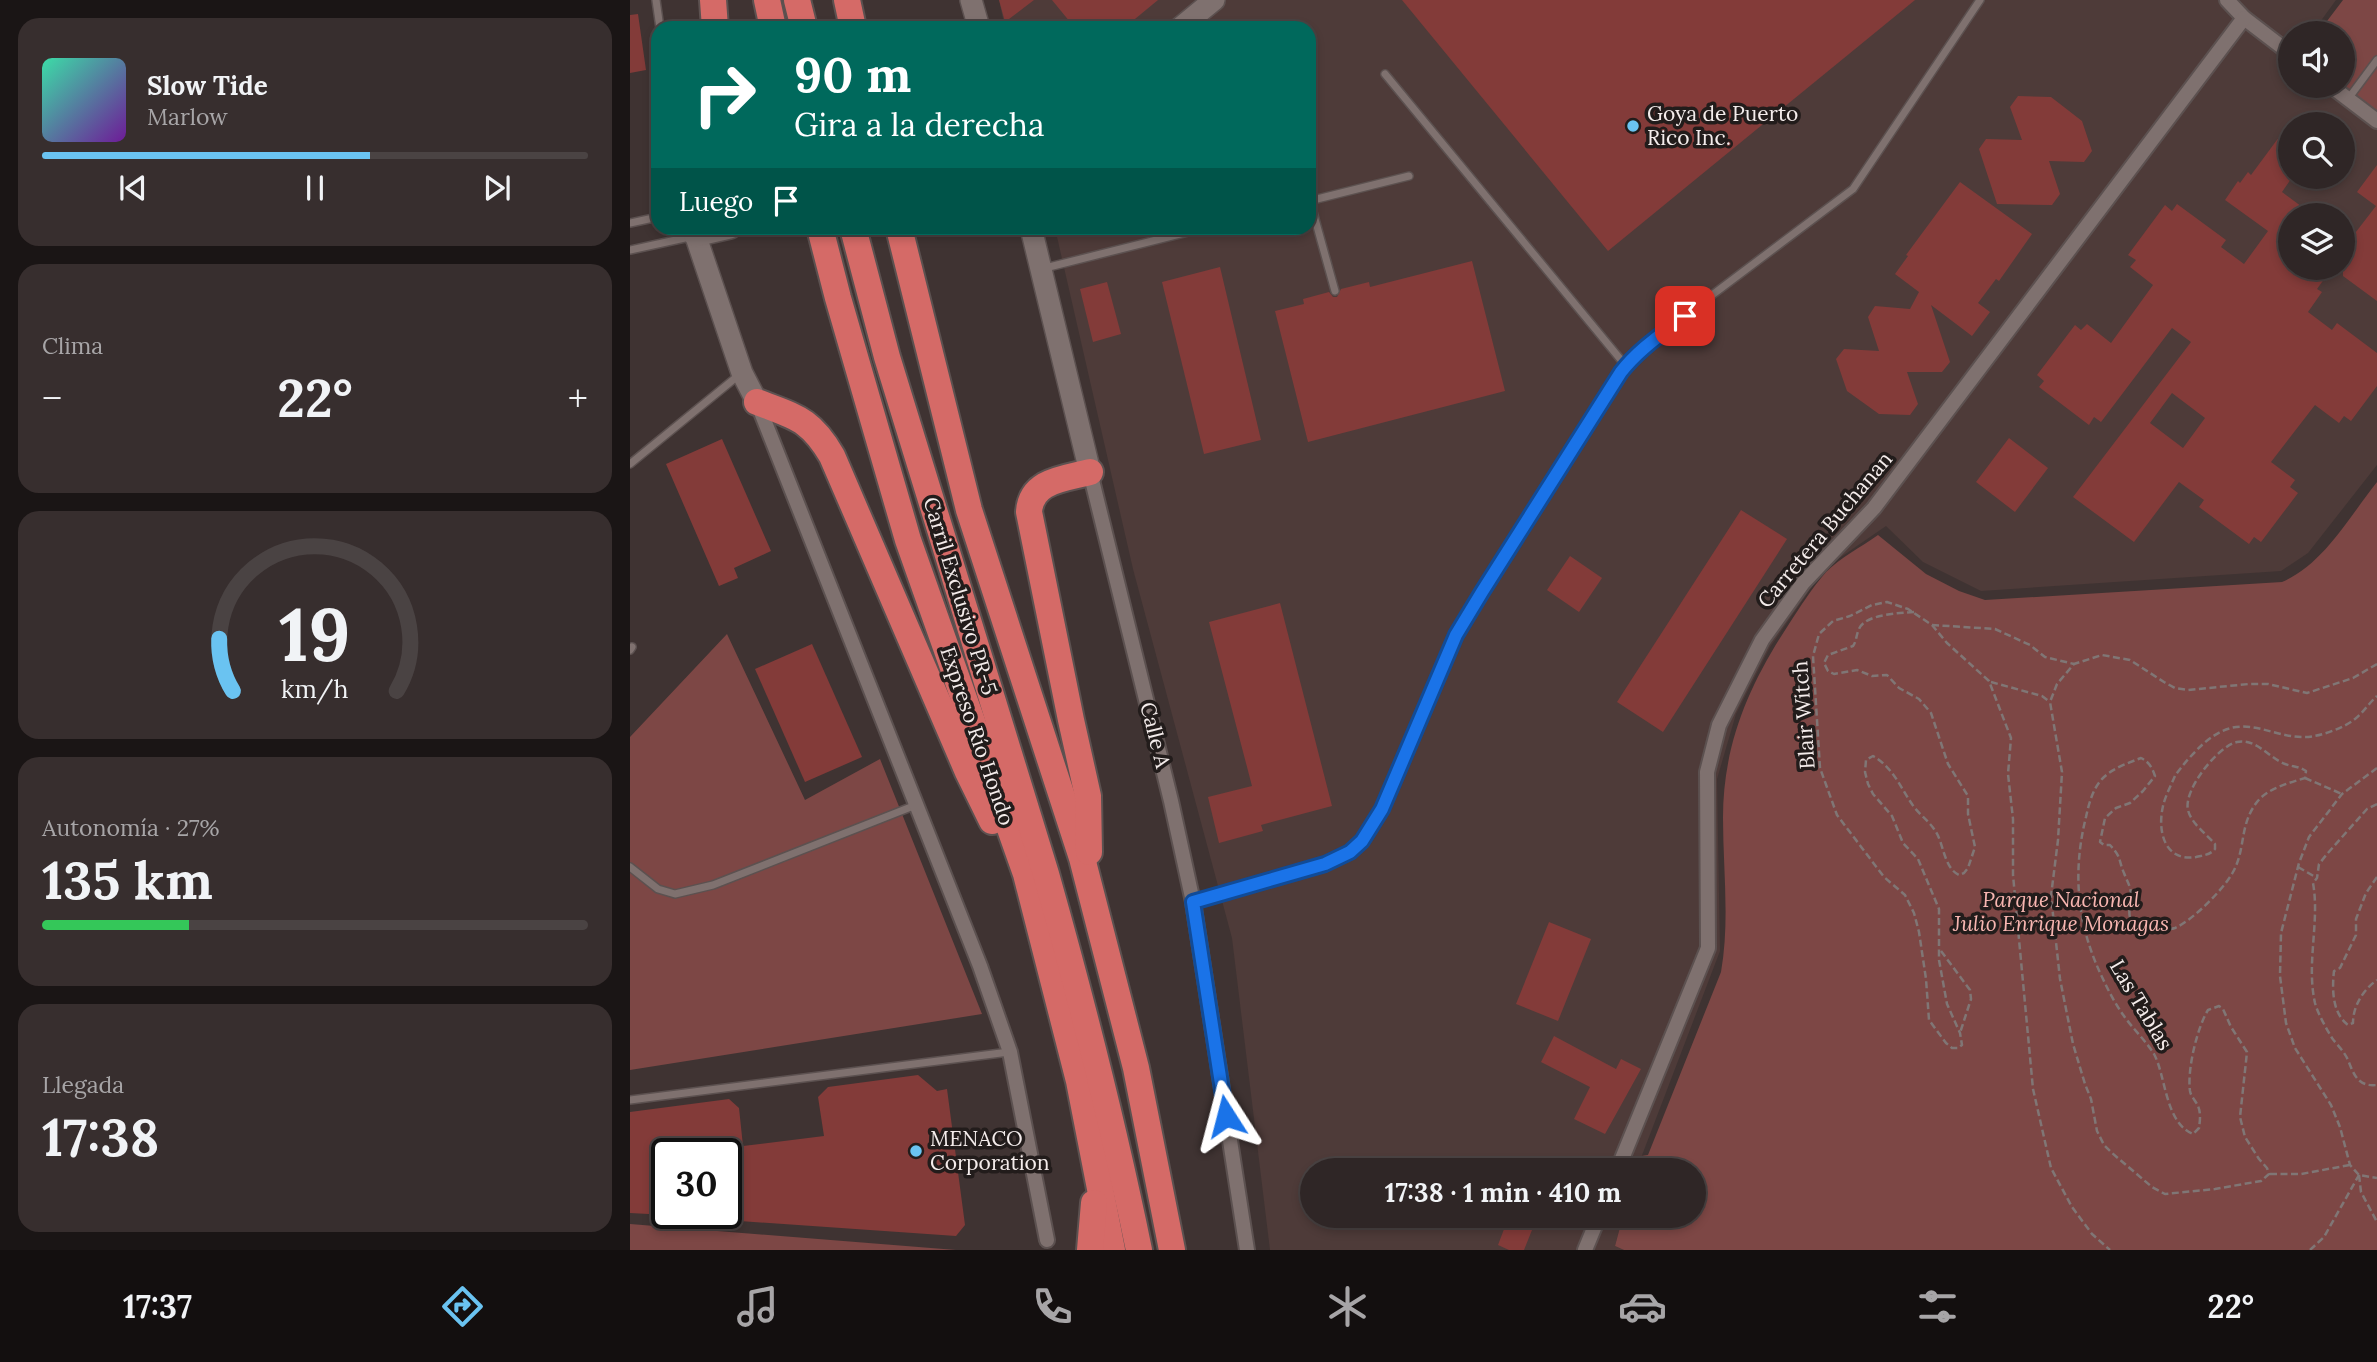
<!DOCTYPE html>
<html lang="es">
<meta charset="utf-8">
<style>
body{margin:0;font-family:Lora,serif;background:#372e2e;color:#f1f3f6;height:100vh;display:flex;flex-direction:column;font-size:26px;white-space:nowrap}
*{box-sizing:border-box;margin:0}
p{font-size:23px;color:#a7a5a7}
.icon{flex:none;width:38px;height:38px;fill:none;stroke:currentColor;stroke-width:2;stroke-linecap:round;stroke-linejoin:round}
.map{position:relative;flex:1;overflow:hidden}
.drawer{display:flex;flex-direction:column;gap:18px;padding:18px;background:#1a1515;width:630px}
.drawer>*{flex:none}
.guide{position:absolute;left:21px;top:21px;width:665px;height:214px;border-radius:21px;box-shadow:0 4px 10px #0003,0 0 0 2px #4a4343;background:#00695c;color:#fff;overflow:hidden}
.fabs{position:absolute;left:1648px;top:21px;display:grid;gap:14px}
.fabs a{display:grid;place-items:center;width:77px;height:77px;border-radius:50%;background:#2f2626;box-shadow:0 4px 10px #0003,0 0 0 2px #4a4343;font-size:35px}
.speed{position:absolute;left:21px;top:1138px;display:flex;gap:14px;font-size:35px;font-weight:700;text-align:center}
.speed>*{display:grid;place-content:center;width:91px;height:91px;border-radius:50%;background:#2f2626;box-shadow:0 4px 10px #0003,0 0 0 2px #4a4343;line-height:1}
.speed .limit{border:4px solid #111;border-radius:10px;background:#fff;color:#111}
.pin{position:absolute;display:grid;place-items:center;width:60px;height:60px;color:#fff;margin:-30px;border-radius:14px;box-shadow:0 4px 10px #0006}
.me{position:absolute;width:77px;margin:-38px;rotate:351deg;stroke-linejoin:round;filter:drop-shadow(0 0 5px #0008)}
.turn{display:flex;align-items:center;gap:24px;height:147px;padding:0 28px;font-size:32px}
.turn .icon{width:91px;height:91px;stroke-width:2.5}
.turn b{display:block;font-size:49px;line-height:60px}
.then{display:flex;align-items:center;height:66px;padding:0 28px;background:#0003;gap:14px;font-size:26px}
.big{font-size:52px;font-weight:700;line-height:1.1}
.drawer .tile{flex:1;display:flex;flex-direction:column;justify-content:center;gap:10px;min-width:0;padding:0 24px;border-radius:21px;background:#372e2e}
.drawer .dial{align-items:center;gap:0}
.dial svg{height:182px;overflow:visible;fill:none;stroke:#4a4343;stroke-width:7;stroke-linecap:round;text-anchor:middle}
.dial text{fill:#f1f3f6;stroke:none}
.song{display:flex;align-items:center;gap:21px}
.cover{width:84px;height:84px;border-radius:10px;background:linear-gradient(135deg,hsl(160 70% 55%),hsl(280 70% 35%))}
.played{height:7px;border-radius:4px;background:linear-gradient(90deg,#6ac3f1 60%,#4a4343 60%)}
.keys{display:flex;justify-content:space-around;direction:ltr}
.heat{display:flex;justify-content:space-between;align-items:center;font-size:38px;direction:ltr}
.charge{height:10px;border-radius:5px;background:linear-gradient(90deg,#34c759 27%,#4a4343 0)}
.trip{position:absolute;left:670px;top:1158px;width:406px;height:70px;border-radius:35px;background:#2f2626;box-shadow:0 4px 10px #0003,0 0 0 2px #4a4343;font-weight:700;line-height:70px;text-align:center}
.tab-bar{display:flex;height:112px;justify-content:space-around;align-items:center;background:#130f0f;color:#a7a5a7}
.tab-bar .icon{width:49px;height:49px}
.tab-bar .active{color:#6ac3f1}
.tab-bar b{font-size:32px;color:#f1f3f6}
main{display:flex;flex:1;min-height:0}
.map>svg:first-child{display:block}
.built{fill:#4e3b39;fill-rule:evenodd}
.green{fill:#7d4745}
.building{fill:#833b39;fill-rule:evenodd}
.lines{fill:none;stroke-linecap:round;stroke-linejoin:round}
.lane-casing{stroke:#5c5150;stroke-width:10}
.street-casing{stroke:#5c5150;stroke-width:18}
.secondary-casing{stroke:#5c5150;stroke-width:24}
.highway-casing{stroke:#5c5150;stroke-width:30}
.path{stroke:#807675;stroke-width:2.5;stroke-dasharray:7 3.5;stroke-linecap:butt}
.lane{stroke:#7f716f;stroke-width:7}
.street{stroke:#7f716f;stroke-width:14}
.secondary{stroke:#7f716f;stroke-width:21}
.highway{stroke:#d56a67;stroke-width:26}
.route-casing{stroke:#114b97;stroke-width:18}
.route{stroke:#1a73e8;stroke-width:12}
.poi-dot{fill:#6ac3f1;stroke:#221c1b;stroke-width:2.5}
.labels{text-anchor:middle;stroke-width:7;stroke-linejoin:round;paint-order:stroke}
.poi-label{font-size:21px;fill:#f4eceb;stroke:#221c1b;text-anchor:start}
.street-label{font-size:21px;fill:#f4eceb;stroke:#221c1b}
.park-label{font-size:21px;font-style:italic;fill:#f8b6b1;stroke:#221c1b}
</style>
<main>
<section class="drawer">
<div class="tile">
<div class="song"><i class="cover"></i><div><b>Slow Tide</b><p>Marlow</p></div></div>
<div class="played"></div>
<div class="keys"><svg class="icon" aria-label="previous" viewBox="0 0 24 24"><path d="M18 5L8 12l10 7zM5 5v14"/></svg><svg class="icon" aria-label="pause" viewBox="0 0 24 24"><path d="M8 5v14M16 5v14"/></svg><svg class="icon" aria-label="next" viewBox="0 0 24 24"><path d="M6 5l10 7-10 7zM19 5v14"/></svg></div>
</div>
<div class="tile"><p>Clima</p>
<div class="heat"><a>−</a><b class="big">22°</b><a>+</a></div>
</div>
<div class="tile dial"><svg viewBox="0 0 100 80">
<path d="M14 69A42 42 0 1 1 86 69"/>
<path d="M14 69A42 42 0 0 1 8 46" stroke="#6ac3f1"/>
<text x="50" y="56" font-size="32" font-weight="700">19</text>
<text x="50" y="72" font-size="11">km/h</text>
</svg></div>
<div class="tile"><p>Autonomía · 27%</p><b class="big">135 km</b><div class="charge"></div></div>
<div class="tile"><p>Llegada</p><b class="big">17:38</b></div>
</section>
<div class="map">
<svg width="1747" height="1250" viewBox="0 0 1747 1250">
<rect width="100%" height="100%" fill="#3f3332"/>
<!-- built -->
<path class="built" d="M369,0H1706L1682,33H1661V86H1689L1747,129V465L1678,553L1651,571L1351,591L1293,562L1256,526L1195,568L1140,647L1106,714L1087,779L1090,951L1006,1171H682V1216H993L985,1246L994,1250H640L602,938L503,569L425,228H679V28H375ZM1661,124H1713V177H1661ZM1661,215H1713V268H1661Z"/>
<!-- green -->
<g class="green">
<polygon points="1713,0 1747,0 1747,114 1709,86 1713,86 1713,33 1688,33"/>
<path d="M1747,482V1250H994L985,1246L993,1216H1064V1171H1006L1011,1156L1018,1155L1091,972C1100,921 1093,869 1093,818C1093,744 1119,685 1159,624C1170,607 1182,588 1196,572C1210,558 1231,547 1248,535L1296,574L1329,591L1355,600L1652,582C1694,564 1719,517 1747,482Z"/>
<polygon points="97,634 175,800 250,759 352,1014 0,1070 0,737"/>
<polygon points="0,1224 326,1250 0,1250"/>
</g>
<!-- building -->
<g class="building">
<polygon points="369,0 404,0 375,22"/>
<polygon points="422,0 528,0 494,28 445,28"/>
<polygon points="772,0 1285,0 978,251"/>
<polygon points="8,14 16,70 0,73 0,15"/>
<polygon points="1388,96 1421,97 1452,121 1462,151 1454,162 1419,161 1430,194 1422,205 1367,204 1349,149 1356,139 1392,140 1380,107"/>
<path d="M1661,121V179L1652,192L1683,215H1661V268H1702L1687,289L1692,292L1678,312L1702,330L1707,323L1747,353V386L1721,421L1714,416L1709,423L1685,405L1641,462L1665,480L1660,487L1668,493L1631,542L1624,537L1619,544L1569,507L1574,500L1549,482L1504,542L1443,497L1561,342L1542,328L1471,422L1464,417L1459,425L1409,387L1414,381L1407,375L1445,325L1451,330L1457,324L1481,343L1523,285L1500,267L1506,260L1498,255L1535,205L1542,211L1547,204L1596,240L1591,247L1614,264L1638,231L1595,200L1608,181L1610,183L1618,172L1621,175ZM1542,393L1575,418L1553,448L1520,423Z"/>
<polygon points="1747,165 1747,301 1713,276 1713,237 1719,241 1746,206 1727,192"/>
<polygon points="1330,182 1402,234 1369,281 1366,279 1348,303 1360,312 1342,336 1301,305 1320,362 1312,372 1277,372 1288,404 1280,415 1249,414 1217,391 1206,359 1214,349 1249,351 1238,317 1245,306 1280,309 1289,292 1265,274 1278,256 1276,255"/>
<polygon points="842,261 875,391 678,442 645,311 674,304 673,299 699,292 703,297 707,297 711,289 739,282 740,287"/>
<polygon points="590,267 631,440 574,454 532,282"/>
<polygon points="477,282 491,334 463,342 450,289"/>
<polygon points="1379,438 1418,468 1385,512 1346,482"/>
<polygon points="92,439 141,551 104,568 108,578 89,586 36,464"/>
<polygon points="1111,510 1157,539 1033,732 987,702"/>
<polygon points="940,556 972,578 949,612 917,590"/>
<polygon points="650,603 702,806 631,825 633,831 589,843 578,797 622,786 579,622"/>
<polygon points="182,644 232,757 175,782 125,669"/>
<polygon points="919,922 961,939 928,1021 886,1004"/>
<polygon points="924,1036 986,1069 991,1059 1011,1069 975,1134 944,1119 960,1087 911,1062"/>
<polygon points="288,1075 307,1091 317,1089 335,1225 326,1236 96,1220 96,1153 37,1153 37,1215 0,1213 0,1112 99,1099 109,1108 113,1146 194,1136 188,1097 198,1087"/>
<polygon points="879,1216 902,1216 901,1219 906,1220 894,1250 879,1250 868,1245"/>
</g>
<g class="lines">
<defs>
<g id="lane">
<polyline points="26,0 30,28"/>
<polyline points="755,74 996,366"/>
<polyline points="1718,99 1747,60"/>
<polyline points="679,201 779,176"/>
<polyline points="680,201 705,291"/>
<polyline points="0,223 28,217"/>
<polyline points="0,250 64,236"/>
<polyline points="415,268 574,228"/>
<polyline points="0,464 109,375"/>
<polyline points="0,650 2,647"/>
<polyline points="0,867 28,889 45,894 83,885 286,805"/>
<polyline points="563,902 695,864 721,852 732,841 752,809 826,635 852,591 991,372 1001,358 1017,344 1223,189 1350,0"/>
<polyline points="0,1100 379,1052"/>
</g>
<g id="street">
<polyline points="1597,0 1614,18 1661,54"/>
<polyline points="1701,86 1747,121"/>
<polyline points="127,402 350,966 380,1052 417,1240"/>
<polyline points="460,472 541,801 563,902 617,1250"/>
<polyline points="987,1171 1078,948 1077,772 1089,725 1132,640 1173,583 1244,508 1614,18"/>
<polyline points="955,1250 969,1216"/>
</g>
<g id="secondary">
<polyline points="341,0 349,28"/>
<polyline points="550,28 584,0"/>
<polyline points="63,228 112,373 127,402"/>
<polyline points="401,228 460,472"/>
<polyline points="65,236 100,228"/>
</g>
<g id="highway">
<polyline points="83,0 85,28"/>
<polyline points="137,0 143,28"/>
<polyline points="167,0 174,28"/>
<polyline points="217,0 223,28"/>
<polyline points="190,228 208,298 278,540 396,874 449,1081 482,1250"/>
<path d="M223,228L257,357L416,874C451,998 483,1123 509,1250"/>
<polyline points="269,228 339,510 452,858 506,1068 542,1250"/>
<path d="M127,402C165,417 180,418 202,456L338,772L362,821"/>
<path d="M459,852L458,796L441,720L399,512C401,480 434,479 460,472"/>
<polyline points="460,1250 464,1203"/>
</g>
</defs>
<!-- lane casing -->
<use href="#lane" class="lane-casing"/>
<!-- street casing -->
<use href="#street" class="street-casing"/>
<!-- secondary casing -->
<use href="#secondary" class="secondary-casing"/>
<!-- highway casing -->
<use href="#highway" class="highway-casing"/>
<!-- path -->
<g class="path">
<path d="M1284,612C1270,613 1235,614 1229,629C1226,635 1227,640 1223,646L1198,655L1194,663L1198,671L1204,674L1227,670L1242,676L1257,675L1269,688L1289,699L1301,713L1318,764L1338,796V814L1345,847L1338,868L1334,873L1329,875C1314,868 1314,845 1306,832C1300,822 1291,816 1284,807C1271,789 1264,768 1243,756L1236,760L1235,772L1238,784L1243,794L1262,816L1273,843L1288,859L1309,909V960L1317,1004L1330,1033L1332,1045L1328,1048H1322L1316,1043L1299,1020L1296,979L1289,932L1284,913L1275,895L1254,877L1207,815L1190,768L1183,656L1189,634L1203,621L1220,616L1242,605L1257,602L1278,609L1302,625L1317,643L1359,681L1381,738L1378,774L1383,819V875L1403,1089L1421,1168L1442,1207L1462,1234L1480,1250"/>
<polyline points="1302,625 1365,629 1400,645 1415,657 1444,664"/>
<path d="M1747,664L1723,678L1677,693L1638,684H1619L1558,690L1545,688L1534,682L1500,660L1472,655L1444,664L1427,684L1420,702L1432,772L1428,840L1421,896L1430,979L1443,1044L1455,1084L1461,1099L1467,1131L1474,1145L1482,1153L1522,1187L1535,1194L1585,1189L1631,1181L1639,1174L1637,1168L1629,1159L1615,1137L1610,1117L1617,1052L1601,1027L1593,1009L1589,1006L1578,1010C1567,1028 1557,1070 1560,1091C1561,1097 1566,1101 1568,1106C1571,1113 1570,1121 1569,1128L1563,1134C1535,1123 1536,1076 1524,1054C1516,1041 1503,1029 1494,1016C1486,1005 1479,992 1473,979C1447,926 1442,873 1456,817C1459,803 1463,788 1473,778C1483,768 1498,763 1511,758C1519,762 1522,767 1525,776L1513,791L1500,803L1486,808L1475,818L1470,842L1474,845H1480C1492,858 1488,859 1494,873C1497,881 1500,885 1501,893C1502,904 1495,915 1504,924C1510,929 1517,930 1524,930C1531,929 1539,930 1545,928C1563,920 1594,889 1603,872C1616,849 1609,825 1627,802C1638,788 1659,783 1675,778L1676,771C1669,766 1663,767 1655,764C1639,758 1626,738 1607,742C1588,746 1553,790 1558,810C1561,823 1576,834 1585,844V849C1580,855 1574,855 1566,857C1535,862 1527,832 1533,806C1535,797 1541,785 1545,776C1552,765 1571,744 1582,737C1616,713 1641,738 1675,737C1689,737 1714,728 1725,719C1733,713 1739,703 1747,696"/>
<polyline points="1361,682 1412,696 1420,702"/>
<polyline points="1747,768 1712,794 1679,837 1669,863 1651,933 1650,976 1656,1023 1665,1048 1701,1105 1710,1127 1720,1165 1729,1175 1747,1178"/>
<polyline points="1675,778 1712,794"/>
<path d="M1747,804L1737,809L1697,854L1689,864L1687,878L1683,883C1690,922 1676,963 1685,1003C1688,1014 1696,1028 1702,1038C1707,1045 1714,1051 1718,1060C1724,1075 1728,1087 1747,1085"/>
<polyline points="1668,867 1687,878"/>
<path d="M1747,877L1736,893L1726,919V935L1710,968L1704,971C1702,989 1702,1013 1718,1025L1723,1023C1723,1006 1733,990 1747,980"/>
<polyline points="1311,951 1340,990 1341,999 1330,1033"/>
<polyline points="1640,1174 1671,1174 1720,1165"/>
<polyline points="1729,1175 1731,1192 1747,1222"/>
<polyline points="1680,1250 1694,1237 1729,1175"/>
</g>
<!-- lane -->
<use href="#lane" class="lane"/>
<!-- street -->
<use href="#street" class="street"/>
<!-- secondary -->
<use href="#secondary" class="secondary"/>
<!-- highway -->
<use href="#highway" class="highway"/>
</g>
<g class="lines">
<defs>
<path id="route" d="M596,1116L563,902L695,864L720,852L732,841L752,809L826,635L852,592L991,372C1009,349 1032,334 1055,316"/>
</defs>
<!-- route casing -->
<use href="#route" class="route-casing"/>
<!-- route -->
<use href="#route" class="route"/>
</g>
<!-- markers -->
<g class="poi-dot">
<circle cx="1003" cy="126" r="7"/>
<circle cx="286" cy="1151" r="7"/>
</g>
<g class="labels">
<!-- poi labels -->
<g class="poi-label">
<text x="1017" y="121">Goya de Puerto<tspan x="1017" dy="24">Rico Inc.</tspan></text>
<text x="300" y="1146">MENACO<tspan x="300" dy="24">Corporation</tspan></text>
</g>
<!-- street labels -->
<g class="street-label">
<text transform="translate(1195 530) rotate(-50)" y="7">Carretera Buchanan</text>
<text transform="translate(330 596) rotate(73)" y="7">Carril Exclusivo PR-5</text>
<text transform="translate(1174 715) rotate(-94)" y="7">Blair Witch</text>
<text transform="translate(525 735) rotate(76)" y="7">Calle A</text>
<text transform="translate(347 736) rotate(71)" y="7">Expreso Río Hondo</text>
<text transform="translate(1511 1005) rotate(59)" y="7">Las Tablas</text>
</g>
<!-- park labels -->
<g class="park-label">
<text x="1431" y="907">Parque Nacional<tspan x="1431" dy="24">Julio Enrique Monagas</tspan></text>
</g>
</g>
</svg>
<div class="fabs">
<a><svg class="icon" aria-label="sound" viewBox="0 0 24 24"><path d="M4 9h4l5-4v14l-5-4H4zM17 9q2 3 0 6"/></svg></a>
<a><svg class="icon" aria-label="search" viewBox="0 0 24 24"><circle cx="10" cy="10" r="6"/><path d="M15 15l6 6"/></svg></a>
<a><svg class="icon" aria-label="layers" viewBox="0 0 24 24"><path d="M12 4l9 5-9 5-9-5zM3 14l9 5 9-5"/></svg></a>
</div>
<div class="speed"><div class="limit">30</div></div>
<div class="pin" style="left:1055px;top:316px;background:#d93025"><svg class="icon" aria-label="arrive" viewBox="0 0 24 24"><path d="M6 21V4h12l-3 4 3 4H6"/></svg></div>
<svg class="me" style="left:596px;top:1116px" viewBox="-20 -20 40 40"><path d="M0-17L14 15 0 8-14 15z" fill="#1a73e8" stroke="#fff" stroke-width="4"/></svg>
<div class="trip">17:38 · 1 min · 410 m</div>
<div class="guide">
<div class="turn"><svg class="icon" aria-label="right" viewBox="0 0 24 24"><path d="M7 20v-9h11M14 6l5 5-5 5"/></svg><div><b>90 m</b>Gira a la derecha</div></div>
<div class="then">Luego<svg class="icon" aria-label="arrive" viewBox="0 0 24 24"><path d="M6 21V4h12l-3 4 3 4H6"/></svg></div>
</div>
</div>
</main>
<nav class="tab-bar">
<b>17:37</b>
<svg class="icon active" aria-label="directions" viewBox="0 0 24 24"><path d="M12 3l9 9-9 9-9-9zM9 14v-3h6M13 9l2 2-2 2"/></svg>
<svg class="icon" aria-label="music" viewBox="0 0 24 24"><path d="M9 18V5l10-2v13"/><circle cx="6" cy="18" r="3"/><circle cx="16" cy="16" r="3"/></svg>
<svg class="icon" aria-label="phone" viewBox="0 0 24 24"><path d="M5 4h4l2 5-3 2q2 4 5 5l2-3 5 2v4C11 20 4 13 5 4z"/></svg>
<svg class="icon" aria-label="climate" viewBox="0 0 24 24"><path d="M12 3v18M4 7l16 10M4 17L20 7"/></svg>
<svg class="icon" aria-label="car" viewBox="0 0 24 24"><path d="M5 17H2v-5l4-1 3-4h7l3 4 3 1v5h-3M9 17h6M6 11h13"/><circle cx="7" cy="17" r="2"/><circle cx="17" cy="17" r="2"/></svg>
<svg class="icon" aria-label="filters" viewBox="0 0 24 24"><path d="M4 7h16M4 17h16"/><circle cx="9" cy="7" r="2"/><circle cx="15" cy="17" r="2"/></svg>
<b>22°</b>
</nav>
